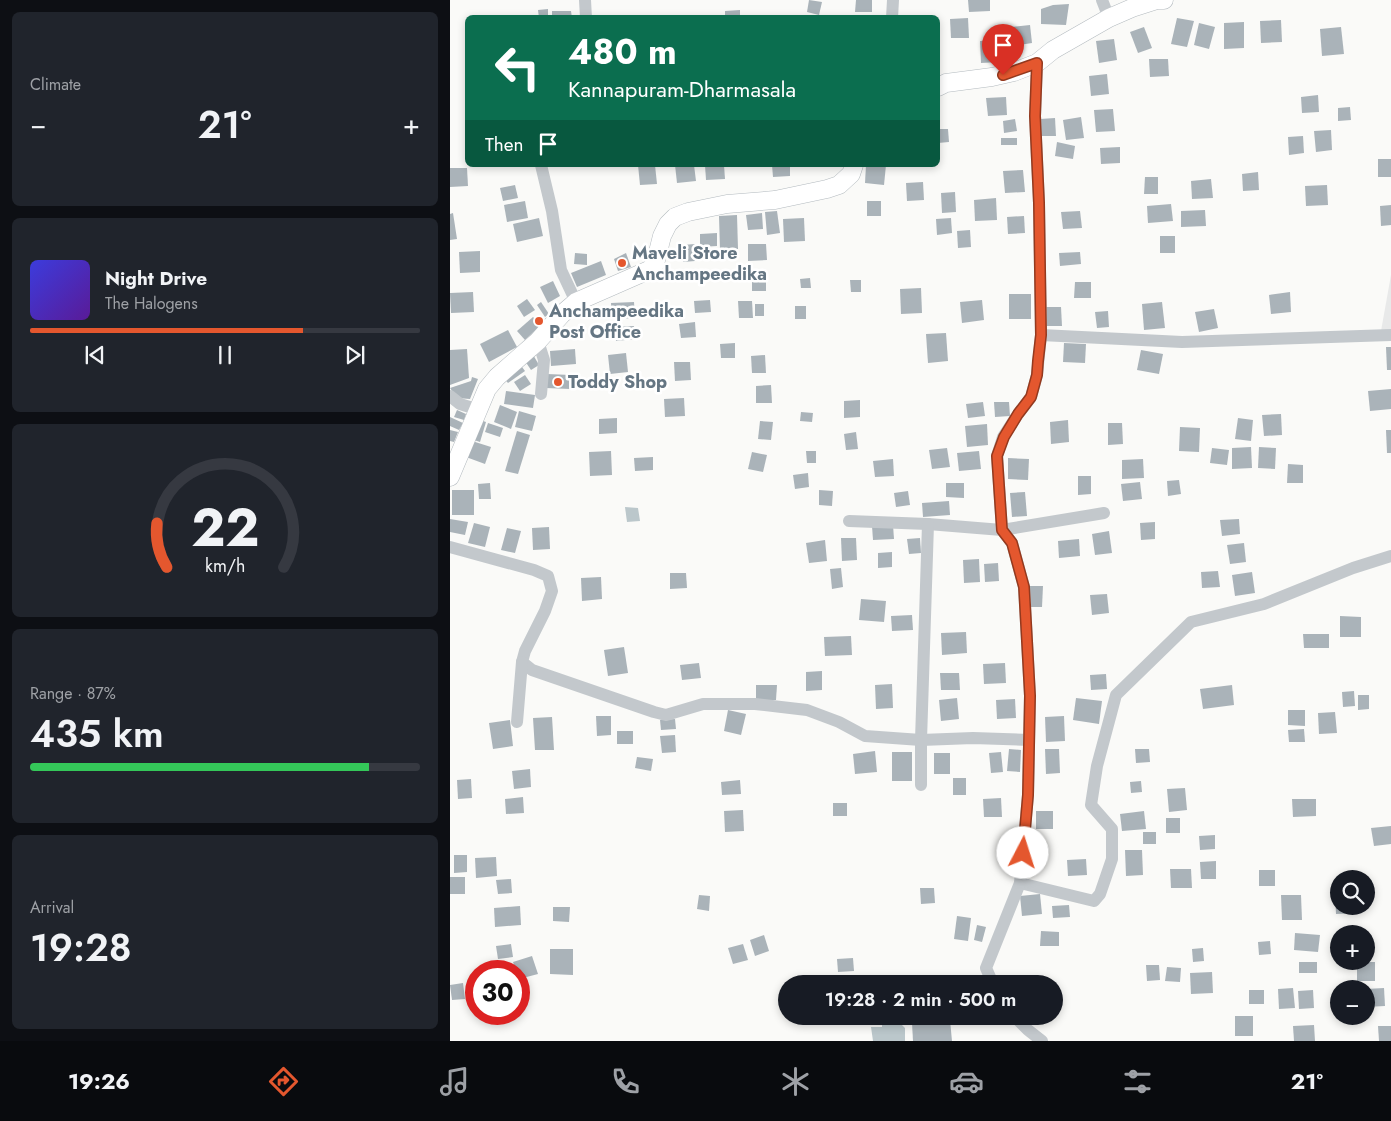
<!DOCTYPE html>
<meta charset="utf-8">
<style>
body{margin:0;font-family:Jost,sans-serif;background:#20242c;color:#f1f3f6;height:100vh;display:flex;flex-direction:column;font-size:19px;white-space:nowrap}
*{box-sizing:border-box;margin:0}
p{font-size:16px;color:#9ea1a6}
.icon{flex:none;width:28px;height:28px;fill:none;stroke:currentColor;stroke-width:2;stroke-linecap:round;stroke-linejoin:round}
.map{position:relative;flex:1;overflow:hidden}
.details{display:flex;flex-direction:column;gap:12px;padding:12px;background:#0d0f14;width:450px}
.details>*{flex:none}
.hud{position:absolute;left:15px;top:15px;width:475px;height:152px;border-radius:8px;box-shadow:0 2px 8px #0003;background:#0b6e4f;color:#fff;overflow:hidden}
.tools{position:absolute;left:880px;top:870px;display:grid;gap:10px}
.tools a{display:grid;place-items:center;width:45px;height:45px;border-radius:50%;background:#171b24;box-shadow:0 2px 8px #0003;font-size:25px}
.speed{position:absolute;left:15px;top:960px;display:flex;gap:10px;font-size:25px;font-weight:700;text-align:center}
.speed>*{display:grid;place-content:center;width:65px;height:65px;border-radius:50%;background:#171b24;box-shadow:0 2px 8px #0003;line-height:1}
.speed .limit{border:8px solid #d22;background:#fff;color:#111}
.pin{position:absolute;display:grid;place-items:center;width:42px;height:42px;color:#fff;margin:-51px -21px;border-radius:50% 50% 50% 0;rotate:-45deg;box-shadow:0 0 5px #0007}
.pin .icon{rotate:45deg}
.me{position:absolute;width:55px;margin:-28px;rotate:5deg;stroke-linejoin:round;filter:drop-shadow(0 0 4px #0008)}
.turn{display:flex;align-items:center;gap:18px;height:105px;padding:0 20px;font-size:22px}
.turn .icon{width:65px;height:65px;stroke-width:2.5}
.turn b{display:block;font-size:35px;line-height:42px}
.then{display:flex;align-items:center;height:48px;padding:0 20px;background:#0003;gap:10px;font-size:19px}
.big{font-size:38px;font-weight:600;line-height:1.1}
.details .card{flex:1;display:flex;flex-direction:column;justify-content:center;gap:8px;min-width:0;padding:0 18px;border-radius:8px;background:#20242c}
.details .dial{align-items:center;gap:0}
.dial svg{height:130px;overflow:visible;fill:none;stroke:#363941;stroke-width:7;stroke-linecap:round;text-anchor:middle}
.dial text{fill:#f1f3f6;stroke:none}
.song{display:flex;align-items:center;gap:15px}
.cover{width:60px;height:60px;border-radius:8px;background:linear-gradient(135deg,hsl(240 70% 55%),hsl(270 70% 35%))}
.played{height:5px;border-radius:2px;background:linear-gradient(90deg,#e4572e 70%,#363941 70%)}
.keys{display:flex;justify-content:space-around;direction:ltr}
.heat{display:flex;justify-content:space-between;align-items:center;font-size:28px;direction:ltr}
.charge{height:8px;border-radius:4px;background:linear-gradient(90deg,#34c759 87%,#363941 0)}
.trip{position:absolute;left:328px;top:975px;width:285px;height:50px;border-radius:25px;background:#171b24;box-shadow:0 2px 8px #0003;font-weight:600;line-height:50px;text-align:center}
.dock{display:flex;height:80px;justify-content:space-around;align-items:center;background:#090b0e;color:#9ea1a6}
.dock .icon{width:35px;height:35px}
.dock .current{color:#e4572e}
.dock b{font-size:22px;color:#f1f3f6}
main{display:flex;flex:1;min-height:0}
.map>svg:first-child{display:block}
.built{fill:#e8e9e9}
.water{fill:#bbc7cb}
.building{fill:#aab3b9}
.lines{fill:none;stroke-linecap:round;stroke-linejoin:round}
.secondary-casing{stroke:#b3babf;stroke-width:19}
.minor{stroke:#c3c8cc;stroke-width:12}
.secondary{stroke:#fff;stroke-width:18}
.route-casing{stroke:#94391e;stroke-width:12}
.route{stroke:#e4572e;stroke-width:9}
.poi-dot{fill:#e4572e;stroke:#fff;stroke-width:2}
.labels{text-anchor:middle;stroke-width:5;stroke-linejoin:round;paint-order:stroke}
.poi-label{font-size:18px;font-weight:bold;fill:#657683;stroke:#fff;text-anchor:start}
</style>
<main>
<section class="details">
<div class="card"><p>Climate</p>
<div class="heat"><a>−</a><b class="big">21°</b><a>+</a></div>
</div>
<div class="card">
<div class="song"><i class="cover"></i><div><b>Night Drive</b><p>The Halogens</p></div></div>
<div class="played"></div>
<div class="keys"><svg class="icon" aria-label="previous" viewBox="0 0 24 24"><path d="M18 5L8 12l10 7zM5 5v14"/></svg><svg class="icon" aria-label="pause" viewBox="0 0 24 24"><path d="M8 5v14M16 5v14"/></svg><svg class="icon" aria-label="next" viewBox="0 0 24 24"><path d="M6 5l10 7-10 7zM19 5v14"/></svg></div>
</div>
<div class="card dial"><svg viewBox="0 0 100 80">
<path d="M14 69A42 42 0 1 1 86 69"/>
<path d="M14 69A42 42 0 0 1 8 42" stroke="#e4572e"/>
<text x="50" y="56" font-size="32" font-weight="700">22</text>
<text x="50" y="72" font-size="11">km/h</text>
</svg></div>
<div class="card"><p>Range · 87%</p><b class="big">435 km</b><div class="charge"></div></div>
<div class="card"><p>Arrival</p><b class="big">19:28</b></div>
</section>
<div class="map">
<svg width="941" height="1041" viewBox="0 0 941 1041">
<rect width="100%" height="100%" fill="#fafaf8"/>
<!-- built -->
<polygon class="built" points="941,275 941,330 931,331"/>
<!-- water -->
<g class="water">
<polygon points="175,507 188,508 190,521 177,522"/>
<polygon points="432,1016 449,1016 449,1022 455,1028 455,1041 423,1041 421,1027 432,1027"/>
</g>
<!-- building -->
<g class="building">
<polygon points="359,0 372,2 369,15 357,12"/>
<polygon points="406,0 422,0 422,12 405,12"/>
<polygon points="518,0 540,0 540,11 519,12"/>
<polygon points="619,4 616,25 591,24 591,9 603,5"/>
<polygon points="98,9 98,18 89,18 88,10"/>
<polygon points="290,10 290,18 275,18 275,11"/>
<polygon points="102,11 121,11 122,18 102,18"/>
<polygon points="518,18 519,38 501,38 500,19"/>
<polygon points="727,18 744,21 737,47 721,44"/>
<polygon points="831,20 832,42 811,43 810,21"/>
<polygon points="794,22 794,48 774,49 774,23"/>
<polygon points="749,23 765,27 759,49 744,45"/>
<polygon points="580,25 582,43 563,46 561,27"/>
<polygon points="694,27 702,48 688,53 680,32"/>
<polygon points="891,27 894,54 872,56 870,29"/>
<polygon points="664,39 667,60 649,63 646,41"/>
<polygon points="548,40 549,62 531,63 530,41"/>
<polygon points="699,59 718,59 719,76 700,77"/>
<polygon points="657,74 659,94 641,96 639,76"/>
<polygon points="868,95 869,112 852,113 851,97"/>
<polygon points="556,97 557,115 538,116 536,98"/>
<polygon points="900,107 901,120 888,121 888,108"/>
<polygon points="663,109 665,131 646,132 644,110"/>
<polygon points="631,117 634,138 616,140 613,120"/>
<polygon points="605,118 606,136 591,136 590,119"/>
<polygon points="565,119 567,131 554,133 553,121"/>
<polygon points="488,129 498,129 499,142 488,143"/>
<polygon points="881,130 882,150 866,152 864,131"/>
<polygon points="853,136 854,153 839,155 838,137"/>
<rect x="551" y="138" width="16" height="7"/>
<polygon points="607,142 625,146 623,159 605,156"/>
<polygon points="670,147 670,163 651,164 650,148"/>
<rect x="928" y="159" width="13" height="18"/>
<polygon points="188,165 205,165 207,184 190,185"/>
<polygon points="225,165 244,165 246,181 227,183"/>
<polygon points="255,165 274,165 275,179 256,180"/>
<polygon points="322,165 340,165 340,176 323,177"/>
<polygon points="416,165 436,165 434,185 415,183"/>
<polygon points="0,168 17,168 18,186 0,187"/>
<polygon points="573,170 575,192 555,193 553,171"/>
<polygon points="808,172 809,190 793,191 792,174"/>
<polygon points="695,177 708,177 708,194 694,194"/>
<polygon points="761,179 763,198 742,199 741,181"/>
<polygon points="473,182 474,200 457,201 456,183"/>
<polygon points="65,185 68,198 53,201 50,188"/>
<polygon points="877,185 878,205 856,206 855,186"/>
<polygon points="505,192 506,212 492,213 491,193"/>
<polygon points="546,198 547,220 525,221 524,200"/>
<polygon points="75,201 78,218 57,222 54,205"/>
<rect x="417" y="201" width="14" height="15"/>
<polygon points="721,204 723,221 698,223 697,206"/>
<polygon points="941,205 941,225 931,226 930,206"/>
<polygon points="755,210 756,226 731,227 731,211"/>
<polygon points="327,211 330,233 317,235 315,212"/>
<polygon points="630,211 632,228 613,229 611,212"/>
<polygon points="3,213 7,239 0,240 0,214"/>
<polygon points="312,213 313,229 298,230 296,215"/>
<polygon points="287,215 288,249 270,250 269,216"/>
<polygon points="574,216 575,233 558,234 557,217"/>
<polygon points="89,218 93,236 67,242 63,224"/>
<polygon points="354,218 355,241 334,242 333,219"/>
<polygon points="501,218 502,233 487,235 486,219"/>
<polygon points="520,230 521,247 508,248 507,231"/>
<polygon points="267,233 267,246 250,247 250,234"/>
<rect x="710" y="236" width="15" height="17"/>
<polygon points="245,244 245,261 233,262 232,245"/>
<polygon points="298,244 316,244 317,260 298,261"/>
<polygon points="30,251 30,272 10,273 9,252"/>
<polygon points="630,252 631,264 610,266 609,253"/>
<polygon points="125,253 137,254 137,265 124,264"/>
<polygon points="176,253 181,267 168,271 164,259"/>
<polygon points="151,261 156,275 127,287 121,273"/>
<rect x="302" y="277" width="14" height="14"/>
<polygon points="360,278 361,288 351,288 350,279"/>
<polygon points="400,280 411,280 411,292 401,292"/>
<polygon points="103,281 110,296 98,303 90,287"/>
<polygon points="625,282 641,282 641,298 624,298"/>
<polygon points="471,288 472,313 451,314 450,289"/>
<polygon points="23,292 24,312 1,313 0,293"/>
<polygon points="840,292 841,312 821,314 819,295"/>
<rect x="559" y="294" width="22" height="25"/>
<polygon points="77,299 85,310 74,317 67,306"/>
<polygon points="260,300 261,312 245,313 244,301"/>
<polygon points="532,300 534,320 512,323 510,302"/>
<polygon points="288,301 302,301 303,318 289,318"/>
<polygon points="91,302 99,314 95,317 87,305"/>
<polygon points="184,302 185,318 162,319 161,303"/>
<polygon points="712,302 715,328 694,330 692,304"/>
<rect x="305" y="304" width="9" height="12"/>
<rect x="345" y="306" width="11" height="13"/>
<polygon points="595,307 611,307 612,326 595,326"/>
<polygon points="764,309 768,328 749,332 745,312"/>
<polygon points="658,311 659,327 647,328 645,312"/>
<polygon points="83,317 91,325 75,340 67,331"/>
<polygon points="245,322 246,337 231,338 229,324"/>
<polygon points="184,326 185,339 166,341 165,327"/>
<polygon points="58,330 67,347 39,362 30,344"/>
<polygon points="496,333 498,361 478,363 476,334"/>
<polygon points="285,343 285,358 271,358 270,344"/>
<polygon points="614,343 636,344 635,363 613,362"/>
<polygon points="936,347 941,347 941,370 937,370"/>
<polygon points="17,349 19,378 0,385 0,350"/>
<polygon points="125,349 126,364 101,366 100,351"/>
<polygon points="691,350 713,354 709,374 687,370"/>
<polygon points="82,353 89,365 81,370 73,358"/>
<polygon points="176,353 178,372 160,374 158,355"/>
<polygon points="315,355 316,373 302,373 301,356"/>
<polygon points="224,362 240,362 241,380 225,381"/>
<polygon points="69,363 75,371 58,383 52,376"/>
<polygon points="97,374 121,375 120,389 96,388"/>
<polygon points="75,375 81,384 70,391 64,382"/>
<polygon points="22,377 28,379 20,399 7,398 0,388 21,381"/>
<polygon points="321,385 322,403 306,403 306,386"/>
<polygon points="941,389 941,409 920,411 918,391"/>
<polygon points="56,391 85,395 83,408 54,404"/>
<polygon points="234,398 235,416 215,417 214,399"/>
<polygon points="410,400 410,417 394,418 394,401"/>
<polygon points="533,402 535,416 518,418 516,404"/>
<polygon points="544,402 559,402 560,416 545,417"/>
<polygon points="50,405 67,412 61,429 44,422"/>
<polygon points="7,410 16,414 14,420 4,417"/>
<polygon points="69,411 86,416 82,431 65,427"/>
<polygon points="351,412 363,413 362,422 350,421"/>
<polygon points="831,414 832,435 814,436 812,415"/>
<polygon points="0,417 13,423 9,430 0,426"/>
<polygon points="167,418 167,433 149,434 149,419"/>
<polygon points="788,418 803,420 801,441 785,439"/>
<polygon points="30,420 36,422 30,442 24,440"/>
<polygon points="618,420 619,442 601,444 600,422"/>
<polygon points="310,421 323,422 321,440 308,439"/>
<polygon points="38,423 53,428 50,437 35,432"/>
<polygon points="658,423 672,423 673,444 658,445"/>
<polygon points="537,424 538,445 517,447 515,426"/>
<polygon points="730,427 750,428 749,452 729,451"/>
<polygon points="0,430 8,432 4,442 0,441"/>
<polygon points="936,430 941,430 941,453 937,453"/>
<polygon points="67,431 80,435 68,474 55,471"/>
<polygon points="406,432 408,449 396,450 394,434"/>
<polygon points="22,441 41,447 35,464 16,457"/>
<polygon points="801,447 802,468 782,469 782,448"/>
<polygon points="809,447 826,448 825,469 808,468"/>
<polygon points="497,448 500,467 482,469 479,450"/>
<polygon points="762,448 779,450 777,465 760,463"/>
<polygon points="161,451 162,475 140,476 139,452"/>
<polygon points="356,451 366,451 366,463 357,463"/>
<polygon points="529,451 531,469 509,471 507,453"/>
<polygon points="302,452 317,455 313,472 298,469"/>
<polygon points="203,457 203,470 185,471 184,458"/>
<polygon points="558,458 579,459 578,480 558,479"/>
<polygon points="443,459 444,476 425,477 423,461"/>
<polygon points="693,459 694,478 672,479 672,460"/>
<polygon points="838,464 853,465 853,483 837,483"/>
<polygon points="358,473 359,487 345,489 343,475"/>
<polygon points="628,476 641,476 641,494 628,495"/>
<polygon points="729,480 731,494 718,496 717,481"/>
<polygon points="690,482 692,499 673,501 671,484"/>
<polygon points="40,483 41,499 29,499 28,484"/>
<polygon points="496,483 514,483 514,498 496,497"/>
<rect x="2" y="490" width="22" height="25"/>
<polygon points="369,490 383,491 382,506 369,505"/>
<polygon points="458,491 460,505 446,507 444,493"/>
<polygon points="575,492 577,516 562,517 560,493"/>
<polygon points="499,501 500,515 473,517 472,503"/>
<polygon points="0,519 18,522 15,535 0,532"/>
<polygon points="789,519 790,534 772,536 770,520"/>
<polygon points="705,522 705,539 691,540 690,523"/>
<polygon points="24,523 40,527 35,547 18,543"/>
<polygon points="443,525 444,539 423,540 422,526"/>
<polygon points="99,527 100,549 83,550 82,528"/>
<polygon points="57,528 71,531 65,553 51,550"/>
<polygon points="659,531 662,553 645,555 642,534"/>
<polygon points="391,538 406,538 407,560 392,561"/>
<polygon points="470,538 471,553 459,554 457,539"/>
<polygon points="629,539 630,556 609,558 608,541"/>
<polygon points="375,540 377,561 359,563 356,543"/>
<polygon points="794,543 796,562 780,564 777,545"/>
<polygon points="442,552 442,567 428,568 428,553"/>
<polygon points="529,559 530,582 514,583 513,560"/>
<polygon points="548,563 549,581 535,582 534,564"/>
<polygon points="391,568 393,587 382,589 380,569"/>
<polygon points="768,571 770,587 752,588 751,572"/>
<polygon points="802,572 805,593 785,596 782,575"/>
<polygon points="220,573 236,573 237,588 220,589"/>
<polygon points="151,577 152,599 132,601 131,578"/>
<polygon points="580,586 593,586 592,607 579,607"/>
<polygon points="657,594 659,613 642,615 640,595"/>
<polygon points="411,599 436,601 434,622 409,620"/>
<polygon points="462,615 463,630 442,631 441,616"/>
<polygon points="890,616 911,617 911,637 890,637"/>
<polygon points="516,632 517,653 492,655 491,633"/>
<polygon points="853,634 879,634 879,648 854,648"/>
<polygon points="401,636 402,655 375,656 374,637"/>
<polygon points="174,647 178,673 158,676 154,650"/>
<polygon points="249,663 251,678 232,680 230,665"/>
<polygon points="555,663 556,683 534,684 533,664"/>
<polygon points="372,671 372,690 356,691 356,672"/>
<polygon points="490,673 509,673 510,690 491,690"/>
<polygon points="656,674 657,689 641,690 640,675"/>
<polygon points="442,684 443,708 426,709 425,685"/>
<polygon points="306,685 327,685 326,700 306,700"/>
<polygon points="782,685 784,705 753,709 750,689"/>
<polygon points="904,691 905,706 893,707 892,692"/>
<polygon points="908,695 919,695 919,709 908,710"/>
<polygon points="507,698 509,719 491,721 489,700"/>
<polygon points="626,698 652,701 649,724 623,720"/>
<polygon points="565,699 566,718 547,719 546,700"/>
<polygon points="278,710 296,714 291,735 274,731"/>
<polygon points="838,710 855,710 855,726 838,725"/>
<polygon points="885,712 887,733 869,734 868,713"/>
<polygon points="146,716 161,716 161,735 147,736"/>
<polygon points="614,716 615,741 596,742 595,717"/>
<polygon points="102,717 104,750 85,750 83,718"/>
<polygon points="225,719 226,729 211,730 210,720"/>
<polygon points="60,720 63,746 43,749 39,723"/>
<polygon points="854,729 855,742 839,742 838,730"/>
<rect x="167" y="731" width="16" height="13"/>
<polygon points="225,735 226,752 212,753 210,736"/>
<polygon points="559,749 571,750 570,772 557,771"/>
<polygon points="595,749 609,749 610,773 596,774"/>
<polygon points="685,749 699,749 700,762 686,763"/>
<polygon points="425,751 427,772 405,774 403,754"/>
<rect x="442" y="752" width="20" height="29"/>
<polygon points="551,752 553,772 541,773 539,753"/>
<rect x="484" y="753" width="16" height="21"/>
<polygon points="187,757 203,759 201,771 185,768"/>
<polygon points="80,769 81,787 64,789 62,771"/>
<rect x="503" y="778" width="13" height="17"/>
<polygon points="21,779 22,798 8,799 7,780"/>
<polygon points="290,780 291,794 272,795 271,782"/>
<polygon points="691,781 692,792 681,793 680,782"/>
<polygon points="735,788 737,810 719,812 717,789"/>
<polygon points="73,797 74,813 56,814 55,799"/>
<polygon points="551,798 552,817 534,817 533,799"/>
<polygon points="842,799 866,799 866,816 843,817"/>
<rect x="383" y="803" width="14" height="13"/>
<polygon points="293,810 294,831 275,832 274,811"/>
<rect x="586" y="811" width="17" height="18"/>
<polygon points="694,811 696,829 672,831 670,814"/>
<rect x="716" y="818" width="14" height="15"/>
<polygon points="941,826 941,844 924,846 921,828"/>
<rect x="693" y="832" width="13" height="12"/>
<polygon points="765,835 765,849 750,850 749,836"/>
<polygon points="675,850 692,850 693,875 676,876"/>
<polygon points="4,855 17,855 17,872 4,873"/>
<polygon points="46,857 47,876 26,878 25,858"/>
<polygon points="636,859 637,875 618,876 617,860"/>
<polygon points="766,861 766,879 751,879 750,862"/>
<polygon points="720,869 741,869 742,888 721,888"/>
<rect x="809" y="870" width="16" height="16"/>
<rect x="0" y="877" width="15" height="17"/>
<polygon points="61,879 62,893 48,894 46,880"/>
<polygon points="470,888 484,888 485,903 471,904"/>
<polygon points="889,893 889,906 908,906 909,913 886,914 885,894"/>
<polygon points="590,894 592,914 572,916 570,896"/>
<polygon points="249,895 260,896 259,911 247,909"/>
<polygon points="831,895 851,895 852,920 832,920"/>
<polygon points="619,905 620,917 603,918 602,906"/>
<polygon points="70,906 71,925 45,927 44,908"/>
<polygon points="103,907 120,907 119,922 103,921"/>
<polygon points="507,916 521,918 518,941 504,939"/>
<polygon points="527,925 536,927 532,942 524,940"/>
<polygon points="591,931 609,932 609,946 590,946"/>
<polygon points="845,933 870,935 868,952 844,950"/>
<polygon points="314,935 319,951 305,956 300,940"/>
<polygon points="820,941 821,954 809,955 808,942"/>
<polygon points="61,944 63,957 48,959 46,946"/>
<polygon points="293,944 298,960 283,964 278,948"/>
<polygon points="753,948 754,961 743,962 742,949"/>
<polygon points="100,949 123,949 123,975 100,974"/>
<polygon points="82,956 88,974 69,979 69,971 66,971 63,962"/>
<polygon points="403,958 404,971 388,972 387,959"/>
<rect x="849" y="962" width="18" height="11"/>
<rect x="907" y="962" width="18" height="19"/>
<polygon points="696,965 709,965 710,980 697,981"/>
<polygon points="717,967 731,968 730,982 715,981"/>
<polygon points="762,972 763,993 741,994 740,973"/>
<polygon points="13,983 15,999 2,1000 0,985"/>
<polygon points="843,988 845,1008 829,1009 828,989"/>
<polygon points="934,988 935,1006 916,1007 916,989"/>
<rect x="799" y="990" width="15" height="14"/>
<polygon points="863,990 864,1008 849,1009 848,991"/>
<rect x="785" y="1016" width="18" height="20"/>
<polygon points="500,1020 502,1041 463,1041 462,1023"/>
<polygon points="864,1025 865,1041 844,1041 843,1026"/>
<polygon points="928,1026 941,1026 941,1041 929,1041"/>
</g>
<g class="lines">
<defs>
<g id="secondary">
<polyline points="488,87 496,83 542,77 564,72 587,63 603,50 659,18 682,8 707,0 714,0"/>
<polyline points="0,477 37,389 47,377 88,341 112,314 126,302 199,270 205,264 212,236 218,224 225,217 238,212 277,204 325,200 377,189 389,185 401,174 404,165"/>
</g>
</defs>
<!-- secondary casing -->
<use href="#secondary" class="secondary-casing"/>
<!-- minor -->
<g class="minor">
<polyline points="135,0 136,18"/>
<polyline points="652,0 659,18"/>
<polyline points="442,18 443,0"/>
<polyline points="91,165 102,211 111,270 126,302"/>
<polyline points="591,335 732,342 941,335"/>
<polyline points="88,341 94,360 91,394"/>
<polyline points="0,396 10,404 29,410"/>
<polyline points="399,521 478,524 552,530 654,513"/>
<polyline points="0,547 84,570 98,576 102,591 95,611 75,651 72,662 82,670 204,712 216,715 253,704 305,704 357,710 389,722 415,736 471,740 523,738 579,740"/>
<polyline points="67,722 72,662"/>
<polyline points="471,785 471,740 478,524"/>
<polyline points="570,883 644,901 650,894 662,859 662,829 641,805 647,766 666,695 741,622 814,604 903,568 941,556"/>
<polyline points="543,984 536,968 570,883 578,795 580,696 574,587 562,543 552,530 547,456 553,437 568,414 581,397 587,375 591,335 589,203 585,116 587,63"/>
<polyline points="564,1016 578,1030 592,1041"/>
</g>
<!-- secondary -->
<use href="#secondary" class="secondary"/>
</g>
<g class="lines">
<defs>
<polyline id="route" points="553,75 587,63 585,116 589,203 591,335 588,361 587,375 581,397 568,414 554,437 547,456 552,530 562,543 574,587 577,641 580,696 578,795 573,853"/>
</defs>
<!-- route casing -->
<use href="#route" class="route-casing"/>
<!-- route -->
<use href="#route" class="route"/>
</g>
<!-- markers -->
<g class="poi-dot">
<circle cx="172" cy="263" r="5"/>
<circle cx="89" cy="321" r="5"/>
<circle cx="108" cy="382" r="5"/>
</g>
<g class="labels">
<!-- poi labels -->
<g class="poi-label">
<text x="182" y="259">Maveli Store<tspan x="182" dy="21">Anchampeedika</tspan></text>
<text x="99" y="317">Anchampeedika<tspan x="99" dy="21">Post Office</tspan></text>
<text x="118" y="388">Toddy Shop</text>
</g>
</g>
</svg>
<div class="tools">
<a><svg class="icon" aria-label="search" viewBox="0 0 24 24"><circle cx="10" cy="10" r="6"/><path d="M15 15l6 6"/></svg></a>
<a>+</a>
<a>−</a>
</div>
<div class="speed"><div class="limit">30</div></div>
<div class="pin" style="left:553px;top:75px;background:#d93025"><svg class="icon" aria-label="arrive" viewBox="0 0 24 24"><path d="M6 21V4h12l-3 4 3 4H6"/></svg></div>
<svg class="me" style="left:573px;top:853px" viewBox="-20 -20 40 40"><circle r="19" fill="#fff"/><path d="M0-13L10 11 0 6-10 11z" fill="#e4572e"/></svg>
<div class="trip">19:28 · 2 min · 500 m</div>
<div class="hud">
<div class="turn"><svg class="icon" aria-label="left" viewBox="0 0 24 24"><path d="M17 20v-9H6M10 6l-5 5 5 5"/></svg><div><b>480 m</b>Kannapuram-Dharmasala</div></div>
<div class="then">Then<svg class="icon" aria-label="arrive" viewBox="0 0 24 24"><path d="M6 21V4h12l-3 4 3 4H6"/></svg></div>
</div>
</div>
</main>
<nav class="dock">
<b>19:26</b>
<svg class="icon current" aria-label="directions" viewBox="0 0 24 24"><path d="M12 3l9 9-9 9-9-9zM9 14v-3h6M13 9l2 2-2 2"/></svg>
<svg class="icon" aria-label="music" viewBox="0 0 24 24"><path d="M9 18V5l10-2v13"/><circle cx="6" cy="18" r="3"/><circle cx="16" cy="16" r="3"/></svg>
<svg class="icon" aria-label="phone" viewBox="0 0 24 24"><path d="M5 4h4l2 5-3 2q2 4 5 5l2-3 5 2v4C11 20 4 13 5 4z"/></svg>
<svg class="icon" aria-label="climate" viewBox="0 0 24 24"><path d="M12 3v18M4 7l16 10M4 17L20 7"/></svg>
<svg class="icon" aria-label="car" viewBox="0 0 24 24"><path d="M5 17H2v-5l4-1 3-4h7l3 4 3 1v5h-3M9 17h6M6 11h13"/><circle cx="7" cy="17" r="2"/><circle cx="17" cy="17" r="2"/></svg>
<svg class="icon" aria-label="filters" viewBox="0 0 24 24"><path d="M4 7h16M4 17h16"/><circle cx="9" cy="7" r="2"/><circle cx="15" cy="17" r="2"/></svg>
<b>21°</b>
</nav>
